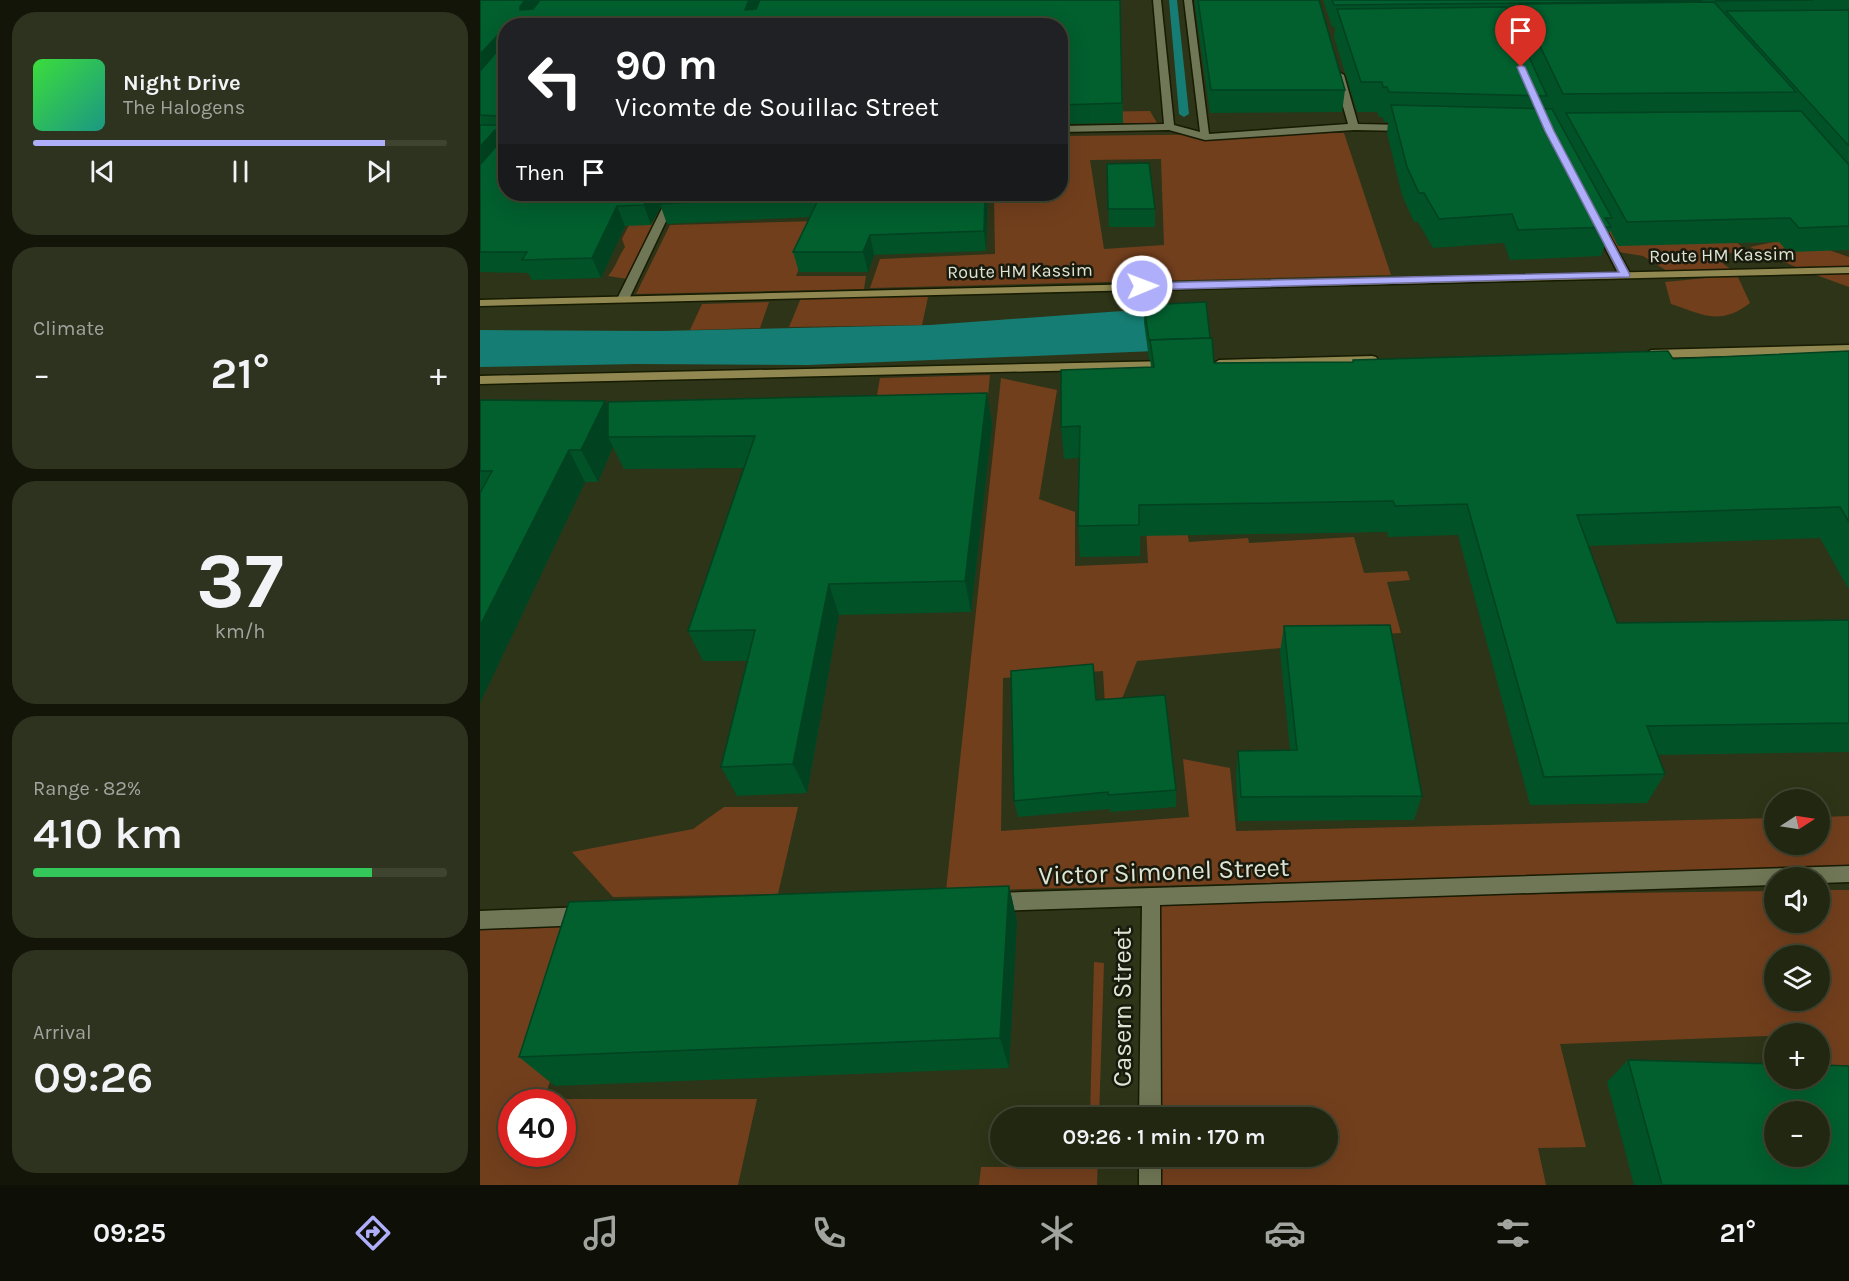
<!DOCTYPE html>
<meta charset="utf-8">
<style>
body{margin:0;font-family:Karla,sans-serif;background:#2e331f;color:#f1f3f6;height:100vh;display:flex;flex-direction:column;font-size:22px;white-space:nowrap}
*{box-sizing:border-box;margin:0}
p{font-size:20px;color:#a2a59f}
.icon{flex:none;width:33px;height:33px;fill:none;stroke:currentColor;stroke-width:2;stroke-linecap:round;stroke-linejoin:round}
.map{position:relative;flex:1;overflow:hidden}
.sheet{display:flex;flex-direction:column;gap:12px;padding:12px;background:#131509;width:480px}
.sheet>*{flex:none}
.hud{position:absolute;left:18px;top:18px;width:570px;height:183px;border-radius:24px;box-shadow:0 6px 24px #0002,0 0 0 2px #3f4431;background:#202124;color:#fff;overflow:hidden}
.needle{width:39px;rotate:78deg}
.buttons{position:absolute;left:1284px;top:789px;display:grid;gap:12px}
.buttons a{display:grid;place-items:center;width:66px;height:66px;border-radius:50%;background:#222711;box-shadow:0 6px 24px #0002,0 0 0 2px #3f4431;font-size:30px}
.speed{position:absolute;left:18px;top:1089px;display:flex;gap:12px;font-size:30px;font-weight:700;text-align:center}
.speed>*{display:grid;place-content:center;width:78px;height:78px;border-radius:50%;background:#222711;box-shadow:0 6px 24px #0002,0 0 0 2px #3f4431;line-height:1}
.speed .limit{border:9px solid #d22;background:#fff;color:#111}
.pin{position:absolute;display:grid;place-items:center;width:51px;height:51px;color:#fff;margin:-62px -26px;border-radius:50% 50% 50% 0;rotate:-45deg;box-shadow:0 0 6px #0007}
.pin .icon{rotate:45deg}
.me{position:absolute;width:66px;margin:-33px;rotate:89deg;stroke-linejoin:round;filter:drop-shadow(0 0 4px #0008)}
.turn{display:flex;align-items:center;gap:21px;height:126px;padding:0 18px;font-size:27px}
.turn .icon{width:78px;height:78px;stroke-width:2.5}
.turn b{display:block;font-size:42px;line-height:51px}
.then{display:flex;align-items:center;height:57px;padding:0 18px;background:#0003;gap:12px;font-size:22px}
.big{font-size:45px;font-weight:600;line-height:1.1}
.sheet .tile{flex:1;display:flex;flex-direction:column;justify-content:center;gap:9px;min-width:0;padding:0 21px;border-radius:24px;background:#2e331f}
.sheet .dial{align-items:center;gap:0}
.dial b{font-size:78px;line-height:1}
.song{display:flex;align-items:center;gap:18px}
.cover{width:72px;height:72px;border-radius:9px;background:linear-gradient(135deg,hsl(120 70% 55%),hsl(170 70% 35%))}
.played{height:6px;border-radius:3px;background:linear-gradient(90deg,#afaefa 85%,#3f4431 85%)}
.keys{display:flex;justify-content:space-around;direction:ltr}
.heat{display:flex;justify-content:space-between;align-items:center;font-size:33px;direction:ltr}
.charge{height:9px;border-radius:4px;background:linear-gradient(90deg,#34c759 82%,#3f4431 0)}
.trip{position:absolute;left:510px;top:1107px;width:348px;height:60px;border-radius:30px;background:#222711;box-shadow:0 6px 24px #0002,0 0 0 2px #3f4431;font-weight:600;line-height:60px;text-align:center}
.tabs{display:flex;height:96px;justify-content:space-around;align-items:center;background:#0e1007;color:#a2a59f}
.tabs .icon{width:42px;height:42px}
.tabs .active{color:#afaefa}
.tabs b{font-size:27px;color:#f1f3f6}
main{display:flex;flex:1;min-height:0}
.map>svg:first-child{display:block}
.green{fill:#723f1d;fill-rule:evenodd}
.water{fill:#157d73}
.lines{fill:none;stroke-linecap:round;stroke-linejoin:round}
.stream{fill:#157d73;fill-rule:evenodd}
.street-casing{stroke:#161b01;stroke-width:3}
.secondary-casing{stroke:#161b01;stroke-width:3}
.street{fill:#6f7756;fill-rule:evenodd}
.secondary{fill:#908850;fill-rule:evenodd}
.wall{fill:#025228}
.shaded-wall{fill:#014220}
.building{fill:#025f2e;stroke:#014220;stroke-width:1.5;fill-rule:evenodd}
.route{fill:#afaefa;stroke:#7271a2;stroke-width:1.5}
.labels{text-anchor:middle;stroke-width:5;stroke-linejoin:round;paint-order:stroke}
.far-street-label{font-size:18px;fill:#e0e4d3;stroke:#171a0d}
.near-street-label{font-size:26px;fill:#e0e4d3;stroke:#171a0d}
</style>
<main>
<section class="sheet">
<div class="tile">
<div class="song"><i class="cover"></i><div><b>Night Drive</b><p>The Halogens</p></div></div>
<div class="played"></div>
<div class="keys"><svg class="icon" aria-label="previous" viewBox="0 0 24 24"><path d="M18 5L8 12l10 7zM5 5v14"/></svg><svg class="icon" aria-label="pause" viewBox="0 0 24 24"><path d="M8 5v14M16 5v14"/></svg><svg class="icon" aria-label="next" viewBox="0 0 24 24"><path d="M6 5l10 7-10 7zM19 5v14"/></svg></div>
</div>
<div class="tile"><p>Climate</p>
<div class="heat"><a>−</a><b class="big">21°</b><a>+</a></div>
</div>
<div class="tile dial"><b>37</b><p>km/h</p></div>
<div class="tile"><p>Range · 82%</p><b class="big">410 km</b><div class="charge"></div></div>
<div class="tile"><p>Arrival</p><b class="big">09:26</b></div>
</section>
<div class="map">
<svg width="1369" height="1185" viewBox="0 0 1369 1185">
<rect width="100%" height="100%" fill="#2e3417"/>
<!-- green -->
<g class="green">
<polygon points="580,60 601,112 670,111 677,123 581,123"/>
<path d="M864,133L911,275L390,288L400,259L515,254L514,194H580L581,136ZM681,159L684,245L624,249L610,160Z"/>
<path d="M189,194L148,279L128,276C136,267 138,257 145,247L142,239L152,219Z"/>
<polygon points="1116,219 1242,230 1267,251 1231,255 1252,270 1192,274 1163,256 1132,251"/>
<polygon points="338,221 316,276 386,276 384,289 156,294 190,225"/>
<polygon points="1314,238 1369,257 1369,287 1325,271 1270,247"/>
<path d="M1257,275L1270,303C1240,326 1224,315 1191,304L1185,282Z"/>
<polygon points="448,297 442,325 309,327 321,298"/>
<polygon points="289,302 280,328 210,330 222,304"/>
<polygon points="510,375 506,417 393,418 400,378"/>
<polygon points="521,378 577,390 559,499 595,512 595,566 668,563 665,509 704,515 709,542 768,538 769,543 874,537 884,573 927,571 930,580 907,582 921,633 833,638 835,645 657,661 640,704 625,705 623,671 523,678 521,831 709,817 703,759 750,768 756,831 1294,818 1294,844 1340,844 1340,817 1369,816 1369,869 466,891"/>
<polygon points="244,807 318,807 298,894 133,897 92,852 213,829"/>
<path d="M1340,890H1369V1088L1340,1078V1034L1080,1044L1106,1147L1058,1148L1066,1185H673V1157L848,1156V1118L672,1117L670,899L1294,891V922H1340ZM1294,956H1340V1000H1294Z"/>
<path d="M0,924H124L64,1099H277L258,1185H0ZM32,1102H82V1154H32Z"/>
<polygon points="614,962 624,963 619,1118 610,1117"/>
<polygon points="608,1157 618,1157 617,1185 499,1185 501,1167 608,1166"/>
</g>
<!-- water -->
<polygon class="water" points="642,311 674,316 676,351 328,365 156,364 0,367 0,330 179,331 450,325"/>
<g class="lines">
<!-- stream -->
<polygon class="stream" points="689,0 697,0 709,114 704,117 699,114"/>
<defs>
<g id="street">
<polygon points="673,0 681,0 694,125 720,132 704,0 712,0 729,134 868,124 854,75 859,72 864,75 878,124 928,125 933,128 928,131 874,130 725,140 689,130 580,132 580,126 684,124"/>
<polygon points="189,194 199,194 149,299 147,301 139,301 137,299"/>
<polygon points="1118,221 1123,224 1151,275 1149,277 1145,278 1139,275 1113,224"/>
<polygon points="1369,866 1369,882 1340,883 1340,878 1294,878 1294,885 680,905 681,1118 659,1118 662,906 513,911 506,908 504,902 506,896 513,893"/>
<polygon points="105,907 112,910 114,916 112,922 105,925 0,929 0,911"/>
<rect x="659" y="1156" width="22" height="29"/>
</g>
<g id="secondary">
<polygon points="1369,267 1369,273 0,306 0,300"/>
<polygon points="1369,345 1369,353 1171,358 1165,354 1171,350"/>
<polygon points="892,356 896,357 898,360 896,363 739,368 733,364 739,360"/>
<polygon points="691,361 697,365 695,368 0,384 0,376"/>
</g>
</defs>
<!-- street casing -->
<use href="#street" class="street-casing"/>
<!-- secondary casing -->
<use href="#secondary" class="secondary-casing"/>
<!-- street -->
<use href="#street" class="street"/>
<!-- secondary -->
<use href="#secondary" class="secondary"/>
</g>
<!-- wall -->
<g class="wall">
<polygon points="0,0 640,0 643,123 580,124 580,26 26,194 508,194 506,251 394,255 388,272 319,272 313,252 330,217 187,224 181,207 171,225 145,226 121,278 52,280 48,273 0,272"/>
<polygon points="715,0 839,0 865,90 862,112 730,113 715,6"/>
<polygon points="843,0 1369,0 1369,250 1308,252 1299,242 1138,246 1130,230 1121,256 1030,260 1024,243 953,248 938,222 934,222 922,195 907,133 908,122 904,122 903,117 899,117 897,112 877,112 854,37 855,27 852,27"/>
<polygon points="627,164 675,209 675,227 629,227"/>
<polygon points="664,305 730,338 734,363 873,362 873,360 1193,359 1369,351 1369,590 1340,538 1108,546 1137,623 1369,620 1369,752 1178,755 1185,774 1167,803 1050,805 978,535 908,537 907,532 660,536 660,556 600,557 598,526 599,458 584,459 581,427 671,367 670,359 669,359 664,323"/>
<polygon points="507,393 512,424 491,612 359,615 327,793 257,796 241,767 267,661 223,661 208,631 264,468 144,469 133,447 118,482 105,482 0,703 0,400 125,401 128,408"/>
<polygon points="804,626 942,796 934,820 758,821 756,775 758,751 810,750 800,652"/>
<polygon points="616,700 696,790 696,807 630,812 630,809 538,817 534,801"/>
<polygon points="529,886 537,921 529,1068 75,1086 39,1057"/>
<polygon points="1148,1060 1369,1185 1154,1185 1127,1082"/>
</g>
<!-- shaded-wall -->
<g class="shaded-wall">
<polygon points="45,0 66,0 47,25 40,10 40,7"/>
<polygon points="269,0 282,0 271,26 265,10"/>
<polygon points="18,35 26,53 0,82 0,54"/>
<polygon points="15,130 24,150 0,177 0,147"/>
<polygon points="170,194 188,194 180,204 181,207 171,225 164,205"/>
<polygon points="505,194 508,194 506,251 504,231"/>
<polygon points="137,206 145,226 121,278 112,258"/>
<polygon points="390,235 394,255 388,272 383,252"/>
<polygon points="507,393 512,424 491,612 485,581"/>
<polygon points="125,401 140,433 128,437 133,447 118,482 101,450"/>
<polygon points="89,450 105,482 0,703 0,626"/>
<polygon points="349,584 359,615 327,793 313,764"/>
<polygon points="529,886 537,921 529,1068 520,1038"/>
</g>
<!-- building -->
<g class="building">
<polygon points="0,0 45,0 40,7 40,10 53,9 60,0 269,0 265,10 276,9 280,0 640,0 642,103 580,105 580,26 26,26 26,194 170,194 164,205 137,206 112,258 42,260 47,252 0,252 0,165 19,143 19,130 15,130 0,147 0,125 19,125 19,118 17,116 0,115 0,71 20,48 20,38 18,35 0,54"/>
<polygon points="718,0 839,0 865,90 731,90"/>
<polygon points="852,0 1220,0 1222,1 854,5"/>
<polygon points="1235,0 1333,0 1237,1"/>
<polygon points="1234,2 1316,92 1083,94 1040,4"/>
<polygon points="1026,7 1067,96 909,92 907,87 903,87 902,82 881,82 857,9"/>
<polygon points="1369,10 1369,146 1246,11"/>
<polygon points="911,105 1072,109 1132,218 1125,218 1131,227 1038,230 1032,214 959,219 944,193 939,193 927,167"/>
<polygon points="1321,111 1369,165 1369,226 1319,228 1310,218 1147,222 1086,113"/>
<polygon points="669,163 675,209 628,209 627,164"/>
<polygon points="185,194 505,194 504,231 390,235 383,252 313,252 340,196 180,204"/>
<polygon points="726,302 730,338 669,340 664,305"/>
<polygon points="732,338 734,363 873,362 873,360 1188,351 1193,359 1369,351 1369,522 1360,507 1097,515 1137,623 1369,620 1369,723 1167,726 1185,774 1064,777 987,504 915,506 913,501 659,505 659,525 598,526 600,426 581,427 581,370 674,367 670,340"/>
<polygon points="507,393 485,581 349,584 313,764 241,767 275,630 208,631 275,436 128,437 128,402"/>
<polygon points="0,400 125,401 101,450 89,450 0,626 0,493 12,471 0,471"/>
<polygon points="910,625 942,796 761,797 758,751 817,750 804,626"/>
<polygon points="613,664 616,700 685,695 696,790 628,795 628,792 534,801 531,671"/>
<polygon points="529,886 520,1038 39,1057 89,902"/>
<path d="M1148,1060L1294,1064V1078H1340V1065L1369,1066V1185H1182ZM1294,1112H1340V1156H1294Z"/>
</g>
<!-- route -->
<polygon class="route" points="1041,65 1045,67 1074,131 1150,275 1149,277 662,290 656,286 662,283 1139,272 1065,131 1037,67"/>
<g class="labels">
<!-- far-street labels -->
<g class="far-street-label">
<text transform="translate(1242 255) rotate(-1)" y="6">Route HM Kassim</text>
<text transform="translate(540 271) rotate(-1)" y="6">Route HM Kassim</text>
</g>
<!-- near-street labels -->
<g class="near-street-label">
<text transform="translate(684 871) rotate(-2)" y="9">Victor Simonel Street</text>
<text transform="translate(642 1007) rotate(-90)" y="9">Casern Street</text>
</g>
</g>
</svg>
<div class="buttons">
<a><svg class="needle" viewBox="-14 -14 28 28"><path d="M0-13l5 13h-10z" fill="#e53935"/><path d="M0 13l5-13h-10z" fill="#a2a59f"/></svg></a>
<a><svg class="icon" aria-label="sound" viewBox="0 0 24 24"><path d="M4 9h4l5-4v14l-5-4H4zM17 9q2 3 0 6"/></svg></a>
<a><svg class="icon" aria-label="layers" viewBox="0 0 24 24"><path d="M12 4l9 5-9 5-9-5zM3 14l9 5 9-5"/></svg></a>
<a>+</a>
<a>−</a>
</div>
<div class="speed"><div class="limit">40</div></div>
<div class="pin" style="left:1041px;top:67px;background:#d93025"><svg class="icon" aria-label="arrive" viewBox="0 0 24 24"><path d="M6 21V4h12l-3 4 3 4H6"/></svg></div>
<svg class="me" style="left:662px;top:286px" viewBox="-20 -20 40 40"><circle r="17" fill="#afaefa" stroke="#fff" stroke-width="3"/><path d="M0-11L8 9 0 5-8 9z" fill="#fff"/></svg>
<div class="trip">09:26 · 1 min · 170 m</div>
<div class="hud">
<div class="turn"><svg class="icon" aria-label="left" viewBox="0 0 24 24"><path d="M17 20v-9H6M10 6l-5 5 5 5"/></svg><div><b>90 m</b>Vicomte de Souillac Street</div></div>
<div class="then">Then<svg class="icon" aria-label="arrive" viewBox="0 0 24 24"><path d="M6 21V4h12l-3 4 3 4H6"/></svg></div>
</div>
</div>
</main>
<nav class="tabs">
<b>09:25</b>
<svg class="icon active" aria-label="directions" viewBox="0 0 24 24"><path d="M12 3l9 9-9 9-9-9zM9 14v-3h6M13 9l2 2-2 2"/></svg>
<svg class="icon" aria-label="music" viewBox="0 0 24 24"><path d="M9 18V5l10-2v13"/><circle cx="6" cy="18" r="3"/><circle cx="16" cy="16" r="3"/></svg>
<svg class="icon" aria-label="phone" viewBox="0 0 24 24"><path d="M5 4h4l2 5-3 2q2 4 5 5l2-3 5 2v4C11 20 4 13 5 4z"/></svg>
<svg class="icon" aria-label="climate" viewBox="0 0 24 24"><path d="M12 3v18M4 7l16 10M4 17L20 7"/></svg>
<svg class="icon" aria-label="car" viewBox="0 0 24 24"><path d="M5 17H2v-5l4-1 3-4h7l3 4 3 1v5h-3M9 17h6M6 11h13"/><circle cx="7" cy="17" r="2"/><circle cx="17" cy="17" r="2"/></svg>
<svg class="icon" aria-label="filters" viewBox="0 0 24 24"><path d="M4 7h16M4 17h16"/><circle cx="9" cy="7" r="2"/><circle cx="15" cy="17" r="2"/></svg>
<b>21°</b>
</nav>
